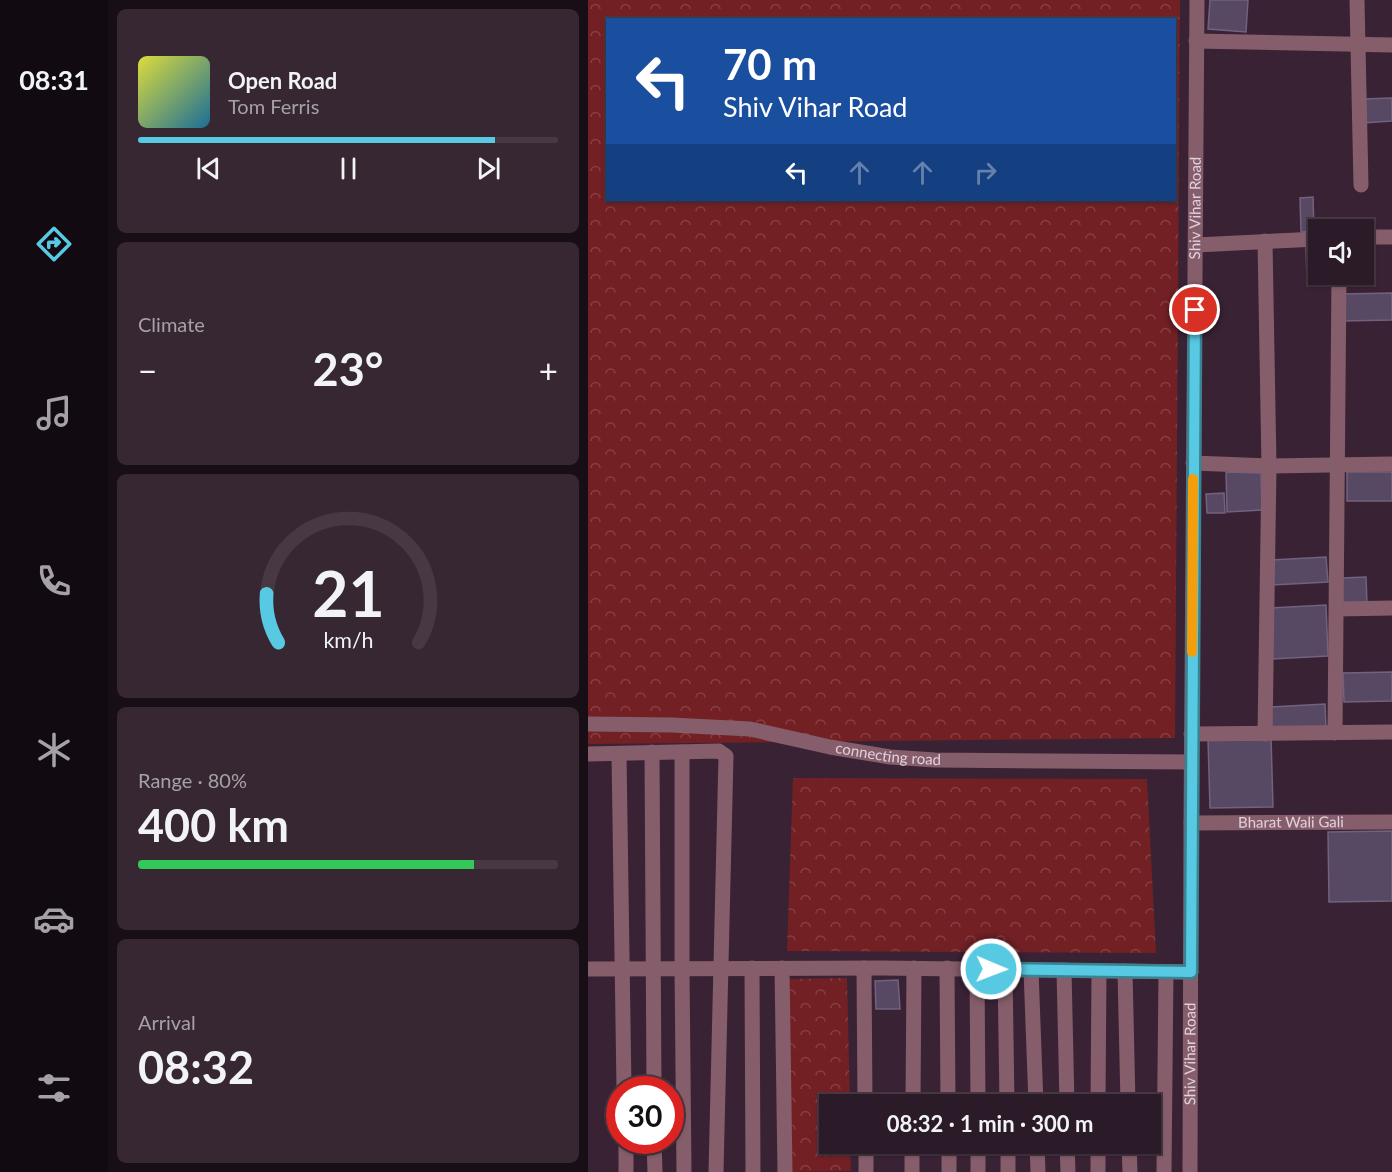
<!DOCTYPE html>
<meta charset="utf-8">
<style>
body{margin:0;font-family:Lato,sans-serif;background:#372733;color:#f1f3f6;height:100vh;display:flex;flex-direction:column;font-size:22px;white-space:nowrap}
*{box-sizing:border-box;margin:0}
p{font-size:20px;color:#a6a1a7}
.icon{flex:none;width:33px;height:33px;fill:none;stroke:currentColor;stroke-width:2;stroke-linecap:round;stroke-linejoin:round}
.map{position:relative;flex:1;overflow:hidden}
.panel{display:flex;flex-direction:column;gap:9px;padding:9px;background:#180e15;width:480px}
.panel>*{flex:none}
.hud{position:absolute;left:18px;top:18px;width:570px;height:183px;border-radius:0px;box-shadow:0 2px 4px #0004,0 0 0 2px #473844;background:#1a4fa0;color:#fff;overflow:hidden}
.tools{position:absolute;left:720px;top:219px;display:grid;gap:12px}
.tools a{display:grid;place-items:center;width:66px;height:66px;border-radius:0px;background:#2b1a27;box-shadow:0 2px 4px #0004,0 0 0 2px #473844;font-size:30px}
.speed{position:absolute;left:18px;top:1076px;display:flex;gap:12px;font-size:30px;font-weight:700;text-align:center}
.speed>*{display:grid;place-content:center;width:78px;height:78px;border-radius:50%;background:#2b1a27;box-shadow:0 2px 4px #0004,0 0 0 2px #473844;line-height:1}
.speed .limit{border:9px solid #d22;background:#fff;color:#111}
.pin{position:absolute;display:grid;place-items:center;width:51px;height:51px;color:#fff;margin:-26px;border:3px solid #fff;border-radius:50%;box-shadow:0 2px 6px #0007}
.me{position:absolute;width:66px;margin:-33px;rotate:91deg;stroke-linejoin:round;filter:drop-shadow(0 0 4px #0008)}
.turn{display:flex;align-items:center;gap:21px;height:126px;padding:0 18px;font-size:27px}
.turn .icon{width:78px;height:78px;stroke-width:2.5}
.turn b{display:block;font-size:42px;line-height:51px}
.lanes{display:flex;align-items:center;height:57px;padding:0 18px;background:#0003;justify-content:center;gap:30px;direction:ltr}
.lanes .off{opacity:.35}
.big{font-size:45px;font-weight:700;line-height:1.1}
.panel .widget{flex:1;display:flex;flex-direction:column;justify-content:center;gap:9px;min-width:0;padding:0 21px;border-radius:9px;background:#372733}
.panel .dial{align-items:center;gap:0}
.dial svg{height:156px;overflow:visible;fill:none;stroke:#473844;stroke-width:7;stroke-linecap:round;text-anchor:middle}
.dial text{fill:#f1f3f6;stroke:none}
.song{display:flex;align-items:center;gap:18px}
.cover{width:72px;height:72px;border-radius:9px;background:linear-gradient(135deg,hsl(60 70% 55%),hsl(200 70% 35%))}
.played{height:6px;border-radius:3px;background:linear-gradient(90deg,#57c9e2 85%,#473844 85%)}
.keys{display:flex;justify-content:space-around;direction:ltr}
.heat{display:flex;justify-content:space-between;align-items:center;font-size:33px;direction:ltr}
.charge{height:9px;border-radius:4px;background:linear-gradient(90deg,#34c759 80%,#473844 0)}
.trip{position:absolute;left:231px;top:1094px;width:342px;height:60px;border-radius:0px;background:#2b1a27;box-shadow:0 2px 4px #0004,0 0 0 2px #473844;font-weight:700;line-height:60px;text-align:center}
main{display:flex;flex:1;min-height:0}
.tab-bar{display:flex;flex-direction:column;width:108px;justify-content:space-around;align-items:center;background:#110a10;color:#a6a1a7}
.tab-bar .icon{width:42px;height:42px}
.tab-bar .current{color:#57c9e2}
.tab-bar b{font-size:27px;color:#f1f3f6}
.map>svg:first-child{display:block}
.forest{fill:url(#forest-crowns);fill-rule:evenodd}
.building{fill:#574863;stroke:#72627e;stroke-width:1.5}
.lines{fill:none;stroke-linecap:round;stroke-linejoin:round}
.minor{stroke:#865d6a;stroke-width:15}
.route-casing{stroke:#398393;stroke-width:15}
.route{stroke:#57c9e2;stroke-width:10}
.slow{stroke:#f59e0b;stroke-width:10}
.labels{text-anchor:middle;stroke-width:6;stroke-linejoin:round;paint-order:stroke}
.street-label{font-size:15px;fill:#e1d1dd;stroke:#2e182a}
</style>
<main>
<nav class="tab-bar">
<b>08:31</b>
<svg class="icon current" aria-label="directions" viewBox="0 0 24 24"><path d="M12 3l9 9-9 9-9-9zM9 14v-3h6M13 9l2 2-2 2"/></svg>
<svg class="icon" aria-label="music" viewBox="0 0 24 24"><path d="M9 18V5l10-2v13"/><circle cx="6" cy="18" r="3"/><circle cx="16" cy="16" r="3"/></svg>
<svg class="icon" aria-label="phone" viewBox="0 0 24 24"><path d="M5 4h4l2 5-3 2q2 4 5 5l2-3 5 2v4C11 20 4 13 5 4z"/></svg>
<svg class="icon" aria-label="climate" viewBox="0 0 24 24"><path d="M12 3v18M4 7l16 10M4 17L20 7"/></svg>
<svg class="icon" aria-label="car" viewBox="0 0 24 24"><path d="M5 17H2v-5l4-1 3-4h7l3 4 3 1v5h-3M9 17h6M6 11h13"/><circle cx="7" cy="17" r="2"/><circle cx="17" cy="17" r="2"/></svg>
<svg class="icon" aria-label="filters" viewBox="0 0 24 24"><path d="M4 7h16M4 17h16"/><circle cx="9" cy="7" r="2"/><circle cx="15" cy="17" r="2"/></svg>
</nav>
<section class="panel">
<div class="widget">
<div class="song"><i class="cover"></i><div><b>Open Road</b><p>Tom Ferris</p></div></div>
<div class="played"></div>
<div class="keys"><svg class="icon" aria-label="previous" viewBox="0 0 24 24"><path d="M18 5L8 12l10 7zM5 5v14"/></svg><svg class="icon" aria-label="pause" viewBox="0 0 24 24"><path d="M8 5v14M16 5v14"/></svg><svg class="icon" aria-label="next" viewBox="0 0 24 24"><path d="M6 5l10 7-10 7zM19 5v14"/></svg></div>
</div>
<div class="widget"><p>Climate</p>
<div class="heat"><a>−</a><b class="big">23°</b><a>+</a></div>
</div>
<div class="widget dial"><svg viewBox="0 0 100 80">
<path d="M14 69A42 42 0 1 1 86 69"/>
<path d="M14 69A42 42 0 0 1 8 44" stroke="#57c9e2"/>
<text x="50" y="56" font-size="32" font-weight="700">21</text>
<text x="50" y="72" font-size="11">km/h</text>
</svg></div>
<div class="widget"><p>Range · 80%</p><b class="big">400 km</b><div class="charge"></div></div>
<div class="widget"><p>Arrival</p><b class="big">08:32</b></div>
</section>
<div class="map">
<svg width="804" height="1172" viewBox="0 0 804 1172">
<defs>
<pattern id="forest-crowns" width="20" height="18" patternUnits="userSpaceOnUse" patternTransform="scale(1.5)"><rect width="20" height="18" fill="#722024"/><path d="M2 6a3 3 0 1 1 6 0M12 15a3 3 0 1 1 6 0" fill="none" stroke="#863f43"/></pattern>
</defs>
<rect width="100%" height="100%" fill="#392234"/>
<!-- forest -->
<g class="forest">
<path d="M0,0H592L587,738L0,744ZM20,20H586V200H20Z"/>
<polygon points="205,778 559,779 568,953 199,951"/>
<polygon points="259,978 262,1104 242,1104 242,1143 262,1143 263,1171 203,1172 199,979"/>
</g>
<!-- building -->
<g class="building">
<polygon points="622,0 660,0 658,32 620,29"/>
<polygon points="804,98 804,121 775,123 774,99"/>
<polygon points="725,197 726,231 713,232 712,198"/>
<polygon points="718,245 730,245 730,274 740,274 740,281 719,282"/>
<polygon points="804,293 804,320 755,321 755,294"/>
<polygon points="638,472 673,473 674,510 639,512"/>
<rect x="759" y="472" width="45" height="29"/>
<polygon points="636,493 637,513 619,513 618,494"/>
<polygon points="738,557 740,582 684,585 683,560"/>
<polygon points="778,577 779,604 754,605 754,578"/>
<polygon points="738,605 740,656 684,659 682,608"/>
<polygon points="804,672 804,701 756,702 755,673"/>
<polygon points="737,704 738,730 684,732 683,707"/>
<polygon points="683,737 685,807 622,808 620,739"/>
<polygon points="804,831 804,901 741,902 740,832"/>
<polygon points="310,980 312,1009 288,1009 287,981"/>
</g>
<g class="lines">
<!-- minor -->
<g class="minor">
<polyline points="769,0 773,185"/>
<polyline points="608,41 804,45"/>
<polyline points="776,237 804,237"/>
<polyline points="608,245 730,239"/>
<polyline points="605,463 681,466 804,464"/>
<polyline points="749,609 804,608"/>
<path id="s1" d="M0,724L84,725L162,729L242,747L302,757L347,760L603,762"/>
<polyline points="747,733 751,274"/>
<polyline points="603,734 804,732"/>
<polyline points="677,734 681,466 677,241"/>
<polyline points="64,752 66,1089"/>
<polyline points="94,752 94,968 96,1172"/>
<polyline points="0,754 131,751 138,756 128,1172"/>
<polyline points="31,754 36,1089"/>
<path id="s2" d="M603,823L804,822"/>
<polyline points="164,968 165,1172"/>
<polyline points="194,968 197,1172"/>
<polyline points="276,968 277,1104"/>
<polyline points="359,968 360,1104"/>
<polyline points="0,969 293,968 603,972"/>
<polyline points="389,969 390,1104"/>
<polyline points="417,969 419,1104"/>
<polyline points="443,970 448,1104"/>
<polyline points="476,970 479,1104"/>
<polyline points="537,971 540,1104"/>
<polyline points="325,1104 326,968"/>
<polyline points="510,1104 511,971"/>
<polyline points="38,1140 38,1172"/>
<polyline points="66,1140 67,1172"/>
<polyline points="278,1143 278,1172"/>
<polyline points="361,1143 361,1172"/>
<polyline points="390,1143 390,1172"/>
<polyline points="420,1143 420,1172"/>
<polyline points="449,1143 450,1172"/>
<polyline points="479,1143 480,1172"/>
<polyline points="541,1143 542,1172"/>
<polyline points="324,1172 324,1143"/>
<polyline points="510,1172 510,1143"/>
<polyline points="576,1172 578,972"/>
<path id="s3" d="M602,1172L603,823L609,0"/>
</g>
</g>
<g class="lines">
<defs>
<polyline id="route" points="403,969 603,972 607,310"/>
</defs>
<!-- route casing -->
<use href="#route" class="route-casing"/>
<!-- route -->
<use href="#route" class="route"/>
<!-- slow -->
<polyline class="slow" points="604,652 605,479"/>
</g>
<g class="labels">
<!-- street labels -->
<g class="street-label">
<text dy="5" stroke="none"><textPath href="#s3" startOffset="964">Shiv Vihar Road</textPath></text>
<text dy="5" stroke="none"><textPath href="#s1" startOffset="303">connecting road</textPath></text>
<text dy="5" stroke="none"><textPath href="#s2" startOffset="100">Bharat Wali Gali</textPath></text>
<text dy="5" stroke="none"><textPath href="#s3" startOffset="118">Shiv Vihar Road</textPath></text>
</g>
</g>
</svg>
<div class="tools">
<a><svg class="icon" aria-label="sound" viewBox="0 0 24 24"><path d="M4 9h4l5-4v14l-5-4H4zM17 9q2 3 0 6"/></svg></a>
</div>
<div class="speed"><div class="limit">30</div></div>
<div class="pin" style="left:607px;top:310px;background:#d93025"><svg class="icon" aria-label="arrive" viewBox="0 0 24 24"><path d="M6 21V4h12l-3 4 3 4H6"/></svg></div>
<svg class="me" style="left:403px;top:969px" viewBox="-20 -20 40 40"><circle r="17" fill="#57c9e2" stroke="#fff" stroke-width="3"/><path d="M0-11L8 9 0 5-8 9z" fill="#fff"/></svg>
<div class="trip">08:32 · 1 min · 300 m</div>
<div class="hud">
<div class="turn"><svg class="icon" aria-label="left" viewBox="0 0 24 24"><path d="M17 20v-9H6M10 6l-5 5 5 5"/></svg><div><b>70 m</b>Shiv Vihar Road</div></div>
<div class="lanes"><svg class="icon" aria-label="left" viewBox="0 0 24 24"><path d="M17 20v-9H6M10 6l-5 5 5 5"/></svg><svg class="icon off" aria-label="ahead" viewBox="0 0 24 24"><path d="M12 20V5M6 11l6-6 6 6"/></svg><svg class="icon off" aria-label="ahead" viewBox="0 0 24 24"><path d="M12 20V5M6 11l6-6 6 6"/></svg><svg class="icon off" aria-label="right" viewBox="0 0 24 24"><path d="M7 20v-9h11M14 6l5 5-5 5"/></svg></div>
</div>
</div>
</main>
